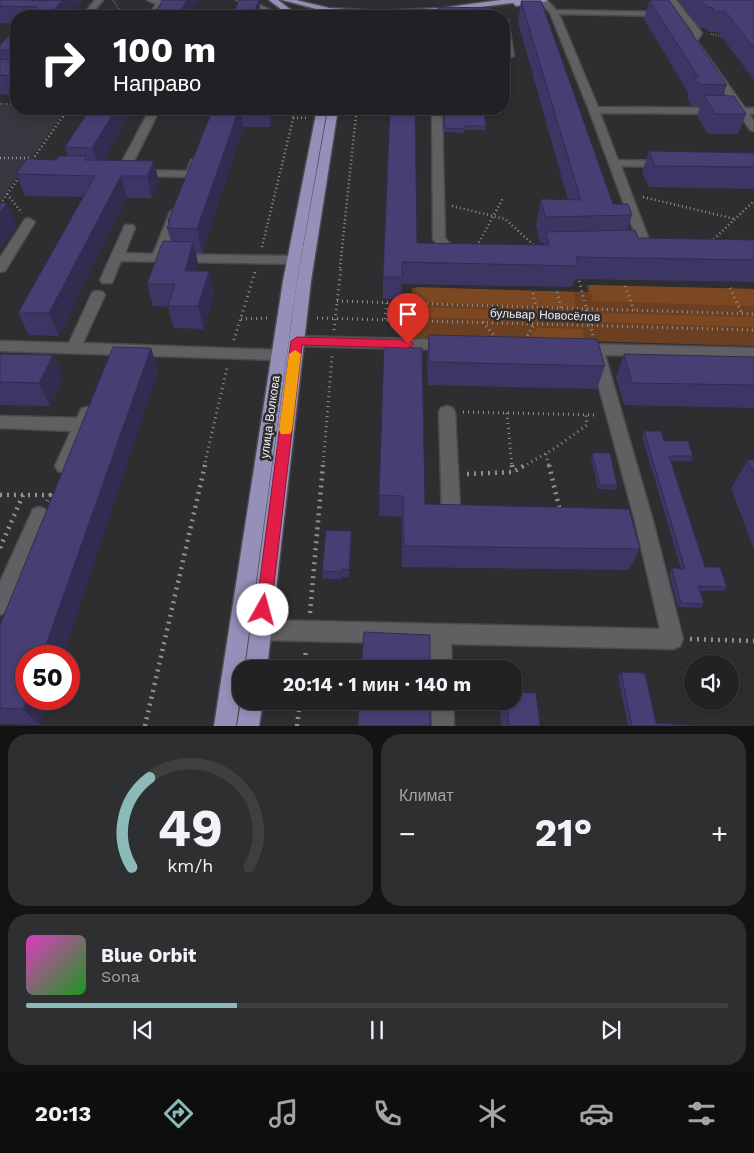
<!DOCTYPE html>
<html lang="ru">
<meta charset="utf-8">
<style>
body{margin:0;font-family:"Work Sans",sans-serif;background:#2e2f31;color:#f1f3f6;height:100vh;display:flex;flex-direction:column;font-size:19px;white-space:nowrap}
*{box-sizing:border-box;margin:0}
p{font-size:16px;color:#a2a4a6}
.icon{flex:none;width:28px;height:28px;fill:none;stroke:currentColor;stroke-width:2;stroke-linecap:round;stroke-linejoin:round}
.map{position:relative;height:726px;overflow:hidden}
.panel{display:flex;flex-direction:column;gap:8px;padding:8px;background:#131314;flex:1}
.panel>*{flex:none}
.top-card{position:absolute;left:10px;top:10px;width:500px;height:105px;border-radius:20px;box-shadow:0 2px 8px #0003,0 0 0 1px #3f3f41;background:#202124;color:#fff;overflow:hidden}
.fabs{position:absolute;left:684px;top:655px;display:grid;gap:10px}
.fabs a{display:grid;place-items:center;width:55px;height:55px;border-radius:50%;background:#222224;box-shadow:0 2px 8px #0003,0 0 0 1px #3f3f41;font-size:25px}
.speed{position:absolute;left:15px;top:645px;display:flex;gap:10px;font-size:25px;font-weight:700;text-align:center}
.speed>*{display:grid;place-content:center;width:65px;height:65px;border-radius:50%;background:#222224;box-shadow:0 2px 8px #0003,0 0 0 1px #3f3f41;line-height:1}
.speed .limit{border:8px solid #d22;background:#fff;color:#111}
.pin{position:absolute;display:grid;place-items:center;width:42px;height:42px;color:#fff;margin:-51px -21px;border-radius:50% 50% 50% 0;rotate:-45deg;box-shadow:0 0 5px #0007}
.pin .icon{rotate:45deg}
.me{position:absolute;width:55px;margin:-28px;rotate:7deg;stroke-linejoin:round;filter:drop-shadow(0 0 4px #0008)}
.turn{display:flex;align-items:center;gap:18px;height:105px;padding:0 20px;font-size:22px}
.turn .icon{width:65px;height:65px;stroke-width:2.5}
.turn b{display:block;font-size:35px;line-height:42px}
.big{font-size:38px;font-weight:700;line-height:1.1}
.panel .widget{flex:1;display:flex;flex-direction:column;justify-content:center;gap:8px;min-width:0;padding:0 18px;border-radius:20px;background:#2e2f31}
.panel .dial{align-items:center;gap:0}
.dial svg{height:130px;overflow:visible;fill:none;stroke:#3f3f41;stroke-width:7;stroke-linecap:round;text-anchor:middle}
.dial text{fill:#f1f3f6;stroke:none}
.song{display:flex;align-items:center;gap:15px}
.cover{width:60px;height:60px;border-radius:8px;background:linear-gradient(135deg,hsl(310 70% 55%),hsl(120 70% 35%))}
.played{height:5px;border-radius:2px;background:linear-gradient(90deg,#8bbbb9 30%,#3f3f41 30%)}
.keys{display:flex;justify-content:space-around;direction:ltr}
.heat{display:flex;justify-content:space-between;align-items:center;font-size:28px;direction:ltr}
.panel .tiles{flex:1;display:grid;gap:8px;grid-template-columns:1fr 1fr}
.widget:last-child{grid-column:span 2}
.trip{position:absolute;left:232px;top:660px;width:290px;height:50px;border-radius:20px;background:#222224;box-shadow:0 2px 8px #0003,0 0 0 1px #3f3f41;font-weight:700;line-height:50px;text-align:center}
.tabs{display:flex;height:80px;justify-content:space-around;align-items:center;background:#0e0e0e;color:#a2a4a6}
.tabs .icon{width:35px;height:35px}
.tabs .current{color:#8bbbb9}
.tabs b{font-size:22px;color:#f1f3f6}
.map>svg:first-child{display:block}
.built{fill:#383740}
.green{fill:#6b4022}
.forest{fill:#7c4822}
.lines{fill:none;stroke-linecap:round;stroke-linejoin:round}
.minor-casing{stroke:#4a4a4c;stroke-width:3}
.major-casing{stroke:#4a4a4c;stroke-width:3}
.path-far3{stroke:#919193;stroke-width:2;stroke-dasharray:0.5 2;stroke-linecap:butt}
.path-far2{stroke:#919193;stroke-width:2.5;stroke-dasharray:1 3;stroke-linecap:butt}
.path-far1{stroke:#919193;stroke-width:3;stroke-dasharray:1 4;stroke-linecap:butt}
.path{stroke:#919193;stroke-width:4.5;stroke-dasharray:2 5;stroke-linecap:butt}
.minor{fill:#606063;fill-rule:evenodd}
.major{fill:#9490b9;fill-rule:evenodd}
.wall{fill:#3d3664}
.shaded-wall{fill:#322c51}
.building{fill:#473f74;stroke:#322c51}
.route{fill:#e11d48;stroke:#92132f}
.slow{fill:#f59e0b}
.labels{text-anchor:middle;stroke-width:5;stroke-linejoin:round;paint-order:stroke}
.street-label{font-size:12px;fill:#efeff1;stroke:#2e2d30}
</style>
<div class="map">
<svg width="754" height="726" viewBox="0 0 754 726">
<rect width="100%" height="100%" fill="#2e2d30"/>
<!-- built -->
<polygon class="built" points="0,105 16,105 16,109 66,109 0,201"/>
<!-- green -->
<polygon class="green" points="587,285 754,289 754,346 589,341 411,342 412,288 588,292"/>
<!-- forest -->
<g class="forest">
<polygon points="589,285 754,289 754,306 593,301"/>
<polygon points="416,287 573,292 576,307 416,302"/>
<polygon points="416,307 577,312 579,322 416,317"/>
<polygon points="596,313 754,317 754,327 598,322"/>
<polygon points="536,328 582,329 586,346 527,344"/>
</g>
<g class="lines">
<defs>
<g id="minor">
<polygon points="95,0 103,0 90,16 82,16"/>
<polygon points="147,0 159,0 164,3 156,16 148,16 156,4"/>
<polygon points="236,0 247,0 269,9 270,15 199,15 203,13 262,13"/>
<polygon points="539,0 547,0 556,10 665,12 669,14 665,16 559,14 598,107 735,108 689,41 694,33 668,0 676,0 702,33 697,41 745,108 754,108 754,114 749,114 754,121 754,131 750,130 739,114 600,113 618,160 665,161 670,164 665,167 621,166 651,245 649,248 645,249 639,245 589,110 550,13"/>
<polygon points="504,18 508,20 514,56 504,60"/>
<polygon points="150,109 160,109 128,173 126,175 118,175 116,173"/>
<polygon points="410,109 502,109 500,112 497,113 442,112 445,238 450,244 464,246 466,249 464,252 460,253 442,250 433,239 432,112 415,112"/>
<polygon points="196,157 201,160 197,174 191,177 136,176 130,173 136,170 187,171 191,160"/>
<polygon points="176,208 182,212 166,254 294,256 300,260 294,264 121,261 112,283 102,283 100,280 125,225 133,225 135,228 125,253 153,254 170,212"/>
<polygon points="29,218 35,222 5,271 0,272 0,258 25,219"/>
<polygon points="98,291 103,292 105,295 83,343 279,350 284,351 286,355 284,359 279,360 0,351 0,341 69,343 91,295 93,292"/>
<polygon points="297,336 448,340 453,341 455,345 453,349 448,350 297,346 292,345 290,341 292,337"/>
<polygon points="588,344 754,348 754,358 605,355 653,521 683,639 680,646 673,649 451,644 452,669 430,669 430,644 261,640 254,637 251,630 254,623 261,620 660,629 635,521 590,354 583,353 581,349 583,345"/>
<polygon points="447,406 453,408 455,412 460,508 466,510 469,516 466,522 460,524 445,522 442,516 439,412 441,408"/>
<polygon points="87,407 93,409 95,413 70,471 64,473 58,471 55,466 71,431 0,428 0,416 77,418 81,409"/>
<polygon points="39,507 45,509 48,515 7,612 0,615 0,582 33,509"/>
<polygon points="431,701 453,701 454,726 432,726"/>
</g>
<g id="major">
<polygon points="269,0 278,0 299,16 290,16"/>
<polygon points="282,0 296,0 329,8 381,11 440,8 501,0 548,0 544,2 516,6 513,3 440,12 391,15 392,16 332,12 315,16 302,16 303,14 320,10"/>
<polygon points="317,109 327,109 297,281 244,669 241,669 241,689 236,726 214,726 283,281"/>
<polygon points="328,109 338,109 311,281 267,669 245,669 297,281"/>
<polygon points="241,701 263,701 259,726 237,726"/>
</g>
</defs>
<!-- minor casing -->
<use href="#minor" class="minor-casing"/>
<!-- major casing -->
<use href="#major" class="major-casing"/>
<!-- path-far3 -->
<g class="path-far3">
<polyline points="113,0 124,16"/>
<polyline points="102,15 111,16"/>
<polyline points="711,34 724,37"/>
<polyline points="0,104 16,104"/>
<polyline points="63,117 68,109"/>
<polyline points="293,117 295,109"/>
<polyline points="356,117 357,109"/>
</g>
<!-- path-far2 -->
<g class="path-far2">
<polyline points="293,118 307,118"/>
<polyline points="0,158 32,158"/>
<polyline points="30,163 64,115"/>
<polyline points="7,194 22,213"/>
<polyline points="643,197 735,219"/>
<polyline points="0,204 20,176"/>
<polyline points="452,206 505,219 536,247"/>
<polyline points="711,242 754,201"/>
<polyline points="477,246 503,198"/>
<polyline points="262,247 294,115"/>
<polyline points="340,268 356,115"/>
</g>
<!-- path-far1 -->
<g class="path-far1">
<polyline points="578,276 593,336"/>
<polyline points="625,286 634,310"/>
<polyline points="730,288 742,314"/>
<polyline points="557,292 561,308"/>
<polyline points="533,293 536,307"/>
<polyline points="337,301 754,314"/>
<polyline points="411,304 411,320"/>
<polyline points="317,318 754,330"/>
<polyline points="241,319 268,318"/>
<polyline points="385,319 387,303"/>
<polyline points="483,322 496,338"/>
<polyline points="334,330 341,267"/>
<polyline points="234,340 255,272"/>
<polyline points="525,340 534,324"/>
<polyline points="463,412 597,415"/>
<polyline points="507,413 512,467"/>
<polyline points="546,454 549,467"/>
<polyline points="204,467 227,368"/>
<polyline points="323,467 332,356"/>
<polyline points="523,467 555,448 587,425 586,415"/>
</g>
<!-- path -->
<g class="path">
<polyline points="512,465 513,472"/>
<polyline points="549,465 560,511"/>
<polyline points="467,474 513,472 525,465"/>
<polyline points="0,495 50,495 47,501"/>
<polyline points="0,548 23,495"/>
<polyline points="310,613 323,465"/>
<polyline points="690,639 754,641"/>
<polyline points="304,669 306,650"/>
<polyline points="145,726 205,465"/>
<polyline points="297,726 300,701"/>
</g>
<!-- minor -->
<use href="#minor" class="minor"/>
<!-- major -->
<use href="#major" class="major"/>
</g>
<!-- wall -->
<g class="wall">
<polygon points="0,0 80,0 81,2 69,16 16,16 16,24 0,23"/>
<polygon points="649,0 727,85 723,96 746,114 738,134 708,134 697,116 700,106 691,106 687,99 689,94 644,19"/>
<polygon points="678,0 754,0 754,80 718,32 709,32 705,28 700,28"/>
<polygon points="521,1 613,204 632,215 628,230 638,238 754,240 754,282 575,279 572,287 402,284 402,299 383,299 383,277 417,243 544,245 544,243 540,243 536,225 541,199 568,200 518,22"/>
<polygon points="16,28 16,95 0,94 0,45"/>
<polygon points="90,109 132,109 103,160 154,161 159,183 152,198 127,198 59,336 29,335 18,313 83,197 25,196 16,174 68,156 65,147"/>
<polygon points="213,109 275,109 270,127 243,127 202,253 196,253 198,264 196,271 209,271 214,294 204,329 174,328 168,307 153,306 147,284 171,241 167,228 169,225 168,221"/>
<polygon points="444,114 486,126 486,130 464,130 464,133 444,132"/>
<polygon points="649,151 754,153 754,189 649,187 642,172"/>
<polygon points="429,335 605,366 597,389 428,385 427,358"/>
<polygon points="384,347 425,504 640,549 629,570 402,567 402,517 379,516"/>
<polygon points="151,348 158,371 26,699 49,699 40,725 0,724 0,625"/>
<polygon points="0,354 53,355 63,377 50,406 0,405"/>
<polygon points="624,354 754,357 754,408 624,405 616,377"/>
<polygon points="644,431 664,441 693,456 691,461 671,461 705,567 727,587 724,591 700,591 704,604 700,608 678,607 669,573 672,568 681,569 642,436"/>
<polygon points="592,453 617,485 616,490 598,489 591,457"/>
<polygon points="748,460 754,460 754,550 731,488"/>
<polygon points="351,531 352,538 349,577 343,577 342,579 323,579 322,571"/>
<polygon points="700,656 726,664 698,664 697,660"/>
<polygon points="621,672 656,723 707,726 628,726 618,677"/>
<polygon points="502,701 507,701 540,726 501,726 500,708"/>
</g>
<!-- shaded-wall -->
<g class="shaded-wall">
<polygon points="63,0 80,0 81,2 69,16 48,16"/>
<polygon points="187,0 200,0 191,16 177,16"/>
<polygon points="259,0 261,16 252,16"/>
<polygon points="116,109 132,109 99,168 92,148"/>
<polygon points="239,109 241,109 243,127 202,253 197,229"/>
<polygon points="268,109 275,109 270,127"/>
<polygon points="154,161 159,183 152,198 147,176"/>
<polygon points="121,176 127,198 59,336 49,313"/>
<polygon points="7,203 17,225 0,250 0,213"/>
<polygon points="193,242 198,264 191,293 185,271"/>
<polygon points="209,271 214,294 204,329 198,306"/>
<polygon points="151,348 158,371 63,656 42,656"/>
<polygon points="53,355 63,377 50,406 39,383"/>
<polygon points="351,531 352,538 349,577 349,570"/>
<polygon points="27,699 49,699 40,725 23,709"/>
</g>
<!-- building -->
<g class="building">
<polygon points="0,0 32,0 32,1 63,0 48,16 28,16 37,7 0,6"/>
<polygon points="163,0 187,0 177,16 152,16"/>
<polygon points="239,0 259,0 252,16 232,16"/>
<polygon points="649,0 669,0 727,85 698,84 694,78 699,78"/>
<polygon points="700,0 754,0 754,48 725,11 716,12 711,7 707,7"/>
<polygon points="521,1 541,1 613,204 628,204 632,215 545,217 541,199 581,200"/>
<polygon points="438,7 492,8 494,16 438,16"/>
<polygon points="16,28 16,76 0,75 0,59 10,60 11,51 0,50 0,45"/>
<polygon points="704,95 734,96 746,114 715,114"/>
<polygon points="90,109 116,109 92,148 65,147"/>
<polygon points="213,109 239,109 197,229 167,228 170,221 168,221"/>
<polygon points="390,110 415,110 417,243 549,245 546,232 635,230 638,238 754,240 754,260 576,257 578,266 402,262 402,277 383,277"/>
<polygon points="444,110 484,111 486,126 464,126 464,129 445,128"/>
<polygon points="649,151 754,153 754,167 655,166"/>
<polygon points="59,156 86,156 84,160 154,161 147,176 121,176 49,313 18,313 95,176 16,174 27,159 56,160"/>
<polygon points="0,203 7,203 0,213"/>
<polygon points="163,241 193,242 185,271 209,271 198,306 168,306 175,284 147,284"/>
<polygon points="429,335 597,339 605,366 429,362"/>
<polygon points="113,347 151,348 42,656 26,656 26,699 27,699 23,709 0,708 0,625"/>
<polygon points="384,347 422,348 425,504 629,509 640,549 404,546 403,496 379,495"/>
<polygon points="0,354 53,355 39,383 0,382"/>
<polygon points="624,354 754,357 754,385 632,383"/>
<polygon points="644,431 661,431 664,441 688,441 693,456 669,456 705,567 720,567 727,587 698,586 704,604 681,603 672,568 685,569"/>
<polygon points="592,453 610,453 617,485 600,485"/>
<polygon points="748,460 754,460 754,474"/>
<polygon points="326,530 351,531 349,570 342,569 342,572 322,571"/>
<polygon points="364,632 430,635 430,669 361,669"/>
<polygon points="700,656 724,657 726,664 702,664"/>
<polygon points="621,672 645,673 656,723 707,726 632,726"/>
<polygon points="514,692 536,693 540,726 509,726 507,701 514,701"/>
<polygon points="359,701 430,701 430,726 358,726"/>
</g>
<!-- route -->
<polygon class="route" points="297,337 408,340 414,344 408,348 302,345 271,610 269,615 263,617 258,615 256,610 291,341"/>
<!-- slow -->
<polygon class="slow" points="295,350 301,354 292,430 290,434 281,434 279,430 289,354"/>
<g class="labels">
<!-- street labels -->
<g class="street-label">
<text transform="translate(545 315) rotate(2)" y="4">бульвар Новосёлов</text>
<text transform="translate(270 417) rotate(-82)" y="4">улица Волкова</text>
</g>
</g>
</svg>
<div class="fabs">
<a><svg class="icon" aria-label="sound" viewBox="0 0 24 24"><path d="M4 9h4l5-4v14l-5-4H4zM17 9q2 3 0 6"/></svg></a>
</div>
<div class="speed"><div class="limit">50</div></div>
<div class="pin" style="left:408px;top:344px;background:#d93025"><svg class="icon" aria-label="arrive" viewBox="0 0 24 24"><path d="M6 21V4h12l-3 4 3 4H6"/></svg></div>
<svg class="me" style="left:263px;top:610px" viewBox="-20 -20 40 40"><circle r="19" fill="#fff"/><path d="M0-13L10 11 0 6-10 11z" fill="#e11d48"/></svg>
<div class="trip">20:14 · 1 мин · 140 m</div>
<div class="top-card">
<div class="turn"><svg class="icon" aria-label="right" viewBox="0 0 24 24"><path d="M7 20v-9h11M14 6l5 5-5 5"/></svg><div><b>100 m</b>Направо</div></div>
</div>
</div>
<section class="panel">
<div class="tiles">
<div class="widget dial"><svg viewBox="0 0 100 80">
<path d="M14 69A42 42 0 1 1 86 69"/>
<path d="M14 69A42 42 0 0 1 25 14" stroke="#8bbbb9"/>
<text x="50" y="56" font-size="32" font-weight="700">49</text>
<text x="50" y="72" font-size="11">km/h</text>
</svg></div>
<div class="widget"><p>Климат</p>
<div class="heat"><a>−</a><b class="big">21°</b><a>+</a></div>
</div>
<div class="widget">
<div class="song"><i class="cover"></i><div><b>Blue Orbit</b><p>Sona</p></div></div>
<div class="played"></div>
<div class="keys"><svg class="icon" aria-label="previous" viewBox="0 0 24 24"><path d="M18 5L8 12l10 7zM5 5v14"/></svg><svg class="icon" aria-label="pause" viewBox="0 0 24 24"><path d="M8 5v14M16 5v14"/></svg><svg class="icon" aria-label="next" viewBox="0 0 24 24"><path d="M6 5l10 7-10 7zM19 5v14"/></svg></div>
</div>
</div>
</section>
<nav class="tabs">
<b>20:13</b>
<svg class="icon current" aria-label="directions" viewBox="0 0 24 24"><path d="M12 3l9 9-9 9-9-9zM9 14v-3h6M13 9l2 2-2 2"/></svg>
<svg class="icon" aria-label="music" viewBox="0 0 24 24"><path d="M9 18V5l10-2v13"/><circle cx="6" cy="18" r="3"/><circle cx="16" cy="16" r="3"/></svg>
<svg class="icon" aria-label="phone" viewBox="0 0 24 24"><path d="M5 4h4l2 5-3 2q2 4 5 5l2-3 5 2v4C11 20 4 13 5 4z"/></svg>
<svg class="icon" aria-label="climate" viewBox="0 0 24 24"><path d="M12 3v18M4 7l16 10M4 17L20 7"/></svg>
<svg class="icon" aria-label="car" viewBox="0 0 24 24"><path d="M5 17H2v-5l4-1 3-4h7l3 4 3 1v5h-3M9 17h6M6 11h13"/><circle cx="7" cy="17" r="2"/><circle cx="17" cy="17" r="2"/></svg>
<svg class="icon" aria-label="filters" viewBox="0 0 24 24"><path d="M4 7h16M4 17h16"/><circle cx="9" cy="7" r="2"/><circle cx="15" cy="17" r="2"/></svg>
</nav>
